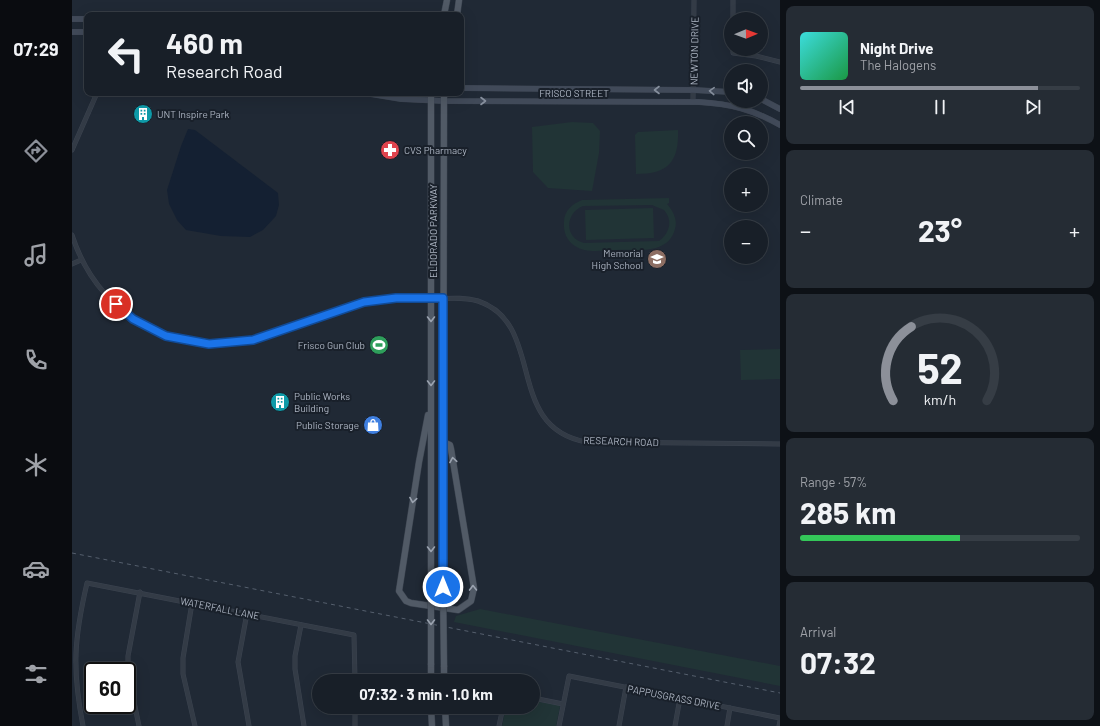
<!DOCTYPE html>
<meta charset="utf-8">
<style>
body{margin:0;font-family:Barlow,sans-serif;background:#252c34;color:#f1f3f6;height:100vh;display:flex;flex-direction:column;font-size:15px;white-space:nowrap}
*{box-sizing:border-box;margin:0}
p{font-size:13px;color:#9fa2a8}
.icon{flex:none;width:22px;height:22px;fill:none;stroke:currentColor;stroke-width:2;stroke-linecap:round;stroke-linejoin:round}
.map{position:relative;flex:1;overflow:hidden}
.details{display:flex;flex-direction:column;gap:6px;padding:6px;background:#0d1116;width:320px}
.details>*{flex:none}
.top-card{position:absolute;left:12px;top:12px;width:380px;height:84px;border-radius:8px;box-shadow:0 4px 16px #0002,0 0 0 1px #363d45;background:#181f28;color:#f1f3f6;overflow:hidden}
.needle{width:26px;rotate:89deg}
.controls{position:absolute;left:652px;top:12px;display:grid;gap:8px}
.controls a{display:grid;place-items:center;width:44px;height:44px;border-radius:50%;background:#181f28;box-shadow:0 4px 16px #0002,0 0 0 1px #363d45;font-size:20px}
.speed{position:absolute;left:12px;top:662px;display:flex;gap:8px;font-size:20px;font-weight:700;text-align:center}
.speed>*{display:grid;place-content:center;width:52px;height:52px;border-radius:50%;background:#181f28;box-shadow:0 4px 16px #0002,0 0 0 1px #363d45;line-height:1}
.speed .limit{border:2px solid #111;border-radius:6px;background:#fff;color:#111}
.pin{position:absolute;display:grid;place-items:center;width:34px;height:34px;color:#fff;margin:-17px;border:2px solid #fff;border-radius:50%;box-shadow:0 1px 4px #0007}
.me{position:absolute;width:44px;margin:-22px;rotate:0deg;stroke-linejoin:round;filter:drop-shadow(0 0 3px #0008)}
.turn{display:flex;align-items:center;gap:14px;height:84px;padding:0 16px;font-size:18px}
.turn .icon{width:52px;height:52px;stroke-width:2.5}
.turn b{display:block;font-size:28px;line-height:34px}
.big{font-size:30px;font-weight:700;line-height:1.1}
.details .tile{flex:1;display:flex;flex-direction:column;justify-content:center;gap:6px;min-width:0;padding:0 14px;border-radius:8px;background:#252c34}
.details .dial{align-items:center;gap:0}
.dial svg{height:104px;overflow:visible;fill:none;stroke:#363d45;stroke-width:7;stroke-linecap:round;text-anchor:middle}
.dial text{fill:#f1f3f6;stroke:none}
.song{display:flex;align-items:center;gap:12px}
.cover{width:48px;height:48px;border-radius:6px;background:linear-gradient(135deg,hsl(180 70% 55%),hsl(140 70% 35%))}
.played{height:4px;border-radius:2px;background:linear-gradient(90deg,#8c9099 85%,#363d45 85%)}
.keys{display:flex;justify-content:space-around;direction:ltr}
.heat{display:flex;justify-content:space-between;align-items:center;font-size:22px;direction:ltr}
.charge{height:6px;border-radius:3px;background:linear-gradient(90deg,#34c759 57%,#363d45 0)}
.trip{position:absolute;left:240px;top:674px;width:228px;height:40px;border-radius:20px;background:#181f28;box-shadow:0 4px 16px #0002,0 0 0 1px #363d45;font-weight:700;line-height:40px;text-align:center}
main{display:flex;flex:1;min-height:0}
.tab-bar{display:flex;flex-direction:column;width:72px;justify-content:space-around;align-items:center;background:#0a0c10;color:#9fa2a8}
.tab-bar .icon{width:28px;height:28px}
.tab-bar .current{color:#8c9099}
.tab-bar b{font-size:18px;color:#f1f3f6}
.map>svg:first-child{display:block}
.green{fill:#213436;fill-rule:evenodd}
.water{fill:#142032}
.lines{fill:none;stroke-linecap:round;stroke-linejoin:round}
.street-casing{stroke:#3c4450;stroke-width:5}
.secondary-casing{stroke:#3c4450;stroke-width:6}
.primary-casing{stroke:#3c4450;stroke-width:7}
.street{stroke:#333b46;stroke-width:4}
.secondary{stroke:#414a59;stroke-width:5.5}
.primary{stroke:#515a66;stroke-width:6}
.rail{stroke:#555f6d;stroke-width:1;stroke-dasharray:4 4;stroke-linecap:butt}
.primary-bridge-casing{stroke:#3c4450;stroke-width:7;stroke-linecap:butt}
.primary-bridge{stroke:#515a66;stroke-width:6}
.oneway{stroke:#87909e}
.oneway2{stroke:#9ba3b0}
.route-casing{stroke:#114b97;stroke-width:10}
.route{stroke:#1a73e8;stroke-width:7}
.labels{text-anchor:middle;stroke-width:4;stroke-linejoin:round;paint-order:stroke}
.street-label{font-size:10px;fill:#adb5c3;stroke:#19202a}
.poi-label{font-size:10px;fill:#adb5c3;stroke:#19202a;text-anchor:start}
</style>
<main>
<nav class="tab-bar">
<b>07:29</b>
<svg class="icon current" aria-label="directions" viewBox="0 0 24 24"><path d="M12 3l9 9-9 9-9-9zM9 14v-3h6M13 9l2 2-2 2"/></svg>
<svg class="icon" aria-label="music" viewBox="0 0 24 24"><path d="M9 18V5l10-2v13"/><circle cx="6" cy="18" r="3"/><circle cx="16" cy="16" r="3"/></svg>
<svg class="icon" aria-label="phone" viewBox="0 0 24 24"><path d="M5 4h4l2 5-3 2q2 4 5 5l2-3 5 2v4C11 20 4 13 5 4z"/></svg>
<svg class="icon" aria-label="climate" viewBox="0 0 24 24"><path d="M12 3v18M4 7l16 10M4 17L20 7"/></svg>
<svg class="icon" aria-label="car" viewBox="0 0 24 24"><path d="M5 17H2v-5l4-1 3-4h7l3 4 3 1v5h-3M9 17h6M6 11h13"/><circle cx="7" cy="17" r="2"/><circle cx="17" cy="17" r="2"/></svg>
<svg class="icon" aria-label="filters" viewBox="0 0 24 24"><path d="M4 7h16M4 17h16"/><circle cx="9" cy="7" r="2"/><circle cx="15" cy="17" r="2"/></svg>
</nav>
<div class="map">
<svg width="708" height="726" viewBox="0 0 708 726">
<rect width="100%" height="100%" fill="#202935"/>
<!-- green -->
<g class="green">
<polygon points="500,122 521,123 528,131 527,153 520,191 476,188 461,172 460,127"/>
<path d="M606,130C607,162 596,174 564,174L563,135L566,132Z"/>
<path d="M597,198V203L595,204C601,211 606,220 603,229C596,255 566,249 545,250C532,250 514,254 503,246C495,241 491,232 492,222C492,211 500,204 510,200ZM580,205L592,210C601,220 598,233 587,241L512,243C492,238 493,213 511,206Z"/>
<polygon points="581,208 582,238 514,240 513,210"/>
<polygon points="708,349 708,379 669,380 668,350"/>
<polygon points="408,609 708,666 708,686 382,622 384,616"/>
<polygon points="461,701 487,705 488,707 484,726 430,726 434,707 461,707"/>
</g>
<!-- water -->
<polygon class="water" points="116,129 123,130 206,193 207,205 204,216 191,230 178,237 149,236 114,230 105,220 97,204 95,190 109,146"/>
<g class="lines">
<defs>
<g id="street">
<polyline points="661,19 661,0"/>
<polyline points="661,49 661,53 684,56 708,62"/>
<polyline points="621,102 622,0"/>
<polyline points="0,150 25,93"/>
<path d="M0,235C26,315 99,354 180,341C188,339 197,335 205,332C229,323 252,314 276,306C302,297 330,299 357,299C373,299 390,296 406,301C475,324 431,428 515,442L708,444"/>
<polyline points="0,264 9,260"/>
<polyline points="120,603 111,658 111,674 123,726"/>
<polyline points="175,613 166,662 177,726"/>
<polyline points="229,625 223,656 223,669 232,726"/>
<polyline points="461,698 491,704"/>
<polyline points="283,707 283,726"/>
<path d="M11,726C0,669 2,639 15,583L282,635L283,681"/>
<polyline points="67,726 56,673 56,656 68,592"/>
<polyline points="427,726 431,707"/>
<polyline points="487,726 497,676 708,718"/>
<polyline points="547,726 554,687"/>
<polyline points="603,726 608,698"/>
<polyline points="655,726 658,708"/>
<polyline points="707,726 708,721"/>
</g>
<g id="secondary">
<polyline points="0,19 15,19"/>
<polyline points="0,32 15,32"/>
<polyline points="389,88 621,90 659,92"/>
<path d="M293,93L329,99L372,101L627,102C659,104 680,109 708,125"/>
<polyline points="689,99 708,109"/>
</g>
<g id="primary">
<polyline points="372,15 375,0"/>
<polyline points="385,15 387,0"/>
<polyline points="356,415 347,462 327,591 334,601 339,603 386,610 399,601 402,588 379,449 378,445 371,442"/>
<polyline points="359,583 359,93"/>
<polyline points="371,587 372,93"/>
<polyline points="359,665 359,681"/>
<polyline points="372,667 372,681"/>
<polyline points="359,707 360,726"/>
<polyline points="373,707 374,726"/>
</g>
</defs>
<!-- street casing -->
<use href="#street" class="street-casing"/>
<!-- secondary casing -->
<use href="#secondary" class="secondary-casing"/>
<!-- primary casing -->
<use href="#primary" class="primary-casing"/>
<!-- street -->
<use href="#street" class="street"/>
<!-- secondary -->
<use href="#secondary" class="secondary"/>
<!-- primary -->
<use href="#primary" class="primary"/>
<!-- rail -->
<polyline class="rail" points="0,553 708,693"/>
<defs>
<g id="primary-bridge">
<polyline points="359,583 359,665"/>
<polyline points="371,587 372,667"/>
</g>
</defs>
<!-- primary-bridge casing -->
<use href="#primary-bridge" class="primary-bridge-casing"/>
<!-- primary-bridge -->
<use href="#primary-bridge" class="primary-bridge"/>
</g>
<!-- one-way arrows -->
<defs><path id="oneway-chevron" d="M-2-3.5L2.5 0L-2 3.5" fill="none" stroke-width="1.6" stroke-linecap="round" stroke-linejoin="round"/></defs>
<g class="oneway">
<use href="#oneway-chevron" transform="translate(585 90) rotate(-180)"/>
<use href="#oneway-chevron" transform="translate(640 91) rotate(-177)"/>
<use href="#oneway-chevron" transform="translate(411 101)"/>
</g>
<g class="oneway2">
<use href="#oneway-chevron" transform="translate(359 319) rotate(90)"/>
<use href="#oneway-chevron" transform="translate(359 383) rotate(90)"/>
<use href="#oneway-chevron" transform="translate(381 460) rotate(-99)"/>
<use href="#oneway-chevron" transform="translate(341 500) rotate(99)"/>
<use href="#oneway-chevron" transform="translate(359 549) rotate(90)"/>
<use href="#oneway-chevron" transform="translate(401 588) rotate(-91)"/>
<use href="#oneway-chevron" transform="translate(359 622) rotate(90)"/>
</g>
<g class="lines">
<defs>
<polyline id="route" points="44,304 61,319 94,336 137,344 181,340 292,302 324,298 371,298 371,587"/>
</defs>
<!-- route casing -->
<use href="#route" class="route-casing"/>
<!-- route -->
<use href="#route" class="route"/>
</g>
<!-- icons -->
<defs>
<symbol id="building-disc" viewBox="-11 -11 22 22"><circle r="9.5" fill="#0f9aa8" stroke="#19202a"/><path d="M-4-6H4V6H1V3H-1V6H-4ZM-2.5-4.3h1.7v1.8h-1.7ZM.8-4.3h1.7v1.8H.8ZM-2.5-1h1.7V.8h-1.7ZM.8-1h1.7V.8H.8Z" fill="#fff"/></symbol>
<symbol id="pharmacy-disc" viewBox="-11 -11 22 22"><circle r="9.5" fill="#e0444e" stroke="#19202a"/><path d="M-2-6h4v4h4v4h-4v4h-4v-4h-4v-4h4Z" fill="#fff"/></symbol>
<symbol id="school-disc" viewBox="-11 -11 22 22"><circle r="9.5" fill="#8d6e63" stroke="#19202a"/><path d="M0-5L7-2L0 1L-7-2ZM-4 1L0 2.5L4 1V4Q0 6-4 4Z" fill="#fff"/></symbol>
<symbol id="stadium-disc" viewBox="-11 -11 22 22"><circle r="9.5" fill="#2e9e5b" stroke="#19202a"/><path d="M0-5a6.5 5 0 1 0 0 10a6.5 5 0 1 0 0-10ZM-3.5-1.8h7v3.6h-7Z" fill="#fff"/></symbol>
<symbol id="shop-disc" viewBox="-11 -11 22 22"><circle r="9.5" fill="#3f7fe0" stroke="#19202a"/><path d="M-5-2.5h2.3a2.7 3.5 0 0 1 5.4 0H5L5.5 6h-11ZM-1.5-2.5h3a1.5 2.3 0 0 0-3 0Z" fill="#fff"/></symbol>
</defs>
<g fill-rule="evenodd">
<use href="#building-disc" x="60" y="103" width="22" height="22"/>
<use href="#pharmacy-disc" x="307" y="139" width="22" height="22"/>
<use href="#school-disc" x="574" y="248" width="22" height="22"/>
<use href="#stadium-disc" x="296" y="334" width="22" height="22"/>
<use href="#building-disc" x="197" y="391" width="22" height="22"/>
<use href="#shop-disc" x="290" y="414" width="22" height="22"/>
</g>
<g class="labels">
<!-- street labels -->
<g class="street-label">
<text transform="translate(622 51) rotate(-89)" y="4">NEWTON DRIVE</text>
<text x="502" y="97">FRISCO STREET</text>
<text transform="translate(361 231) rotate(-90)" y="4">ELDORADO PARKWAY</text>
<text transform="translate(549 441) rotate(2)" y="4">RESEARCH ROAD</text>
<text transform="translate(148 608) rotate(11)" y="4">WATERFALL LANE</text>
<text transform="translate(602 697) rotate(11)" y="4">PAPPUSGRASS DRIVE</text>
</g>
<!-- poi labels -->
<g class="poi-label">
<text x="85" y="118">UNT Inspire Park</text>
<text x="332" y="154">CVS Pharmacy</text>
<text x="571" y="257" text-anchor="end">Memorial<tspan x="571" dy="12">High School</tspan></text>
<text x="293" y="349" text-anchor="end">Frisco Gun Club</text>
<text x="222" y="400">Public Works<tspan x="222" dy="12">Building</tspan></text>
<text x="287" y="429" text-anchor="end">Public Storage</text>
</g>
</g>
</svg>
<div class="controls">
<a><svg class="needle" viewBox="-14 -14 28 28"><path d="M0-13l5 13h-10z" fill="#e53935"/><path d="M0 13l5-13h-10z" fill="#9fa2a8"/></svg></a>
<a><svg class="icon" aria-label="sound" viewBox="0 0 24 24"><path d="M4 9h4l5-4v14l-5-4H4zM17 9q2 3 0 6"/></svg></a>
<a><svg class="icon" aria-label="search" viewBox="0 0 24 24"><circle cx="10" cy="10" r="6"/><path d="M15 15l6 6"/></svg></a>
<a>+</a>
<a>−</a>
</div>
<div class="speed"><div class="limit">60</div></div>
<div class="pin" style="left:44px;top:304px;background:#d93025"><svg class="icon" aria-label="arrive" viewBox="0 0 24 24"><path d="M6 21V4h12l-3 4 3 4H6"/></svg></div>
<svg class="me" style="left:371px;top:587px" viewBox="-20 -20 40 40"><circle r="17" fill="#1a73e8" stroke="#fff" stroke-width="3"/><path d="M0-11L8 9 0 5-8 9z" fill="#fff"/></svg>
<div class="trip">07:32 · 3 min · 1.0 km</div>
<div class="top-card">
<div class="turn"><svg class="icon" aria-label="left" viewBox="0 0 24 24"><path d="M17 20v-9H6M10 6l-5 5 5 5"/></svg><div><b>460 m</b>Research Road</div></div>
</div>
</div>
<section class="details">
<div class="tile">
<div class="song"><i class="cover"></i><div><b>Night Drive</b><p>The Halogens</p></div></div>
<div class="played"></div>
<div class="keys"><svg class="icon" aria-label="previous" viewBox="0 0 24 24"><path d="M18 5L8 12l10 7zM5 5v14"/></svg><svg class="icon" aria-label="pause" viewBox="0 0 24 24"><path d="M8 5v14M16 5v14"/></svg><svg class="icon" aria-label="next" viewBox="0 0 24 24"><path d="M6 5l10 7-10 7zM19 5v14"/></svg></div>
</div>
<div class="tile"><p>Climate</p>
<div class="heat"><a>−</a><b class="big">23°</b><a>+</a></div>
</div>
<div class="tile dial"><svg viewBox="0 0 100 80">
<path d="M14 69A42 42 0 1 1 86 69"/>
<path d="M14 69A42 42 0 0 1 28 12" stroke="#8c9099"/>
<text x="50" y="56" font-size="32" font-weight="700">52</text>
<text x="50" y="72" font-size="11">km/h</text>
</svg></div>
<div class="tile"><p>Range · 57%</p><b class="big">285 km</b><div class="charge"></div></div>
<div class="tile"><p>Arrival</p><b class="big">07:32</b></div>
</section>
</main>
